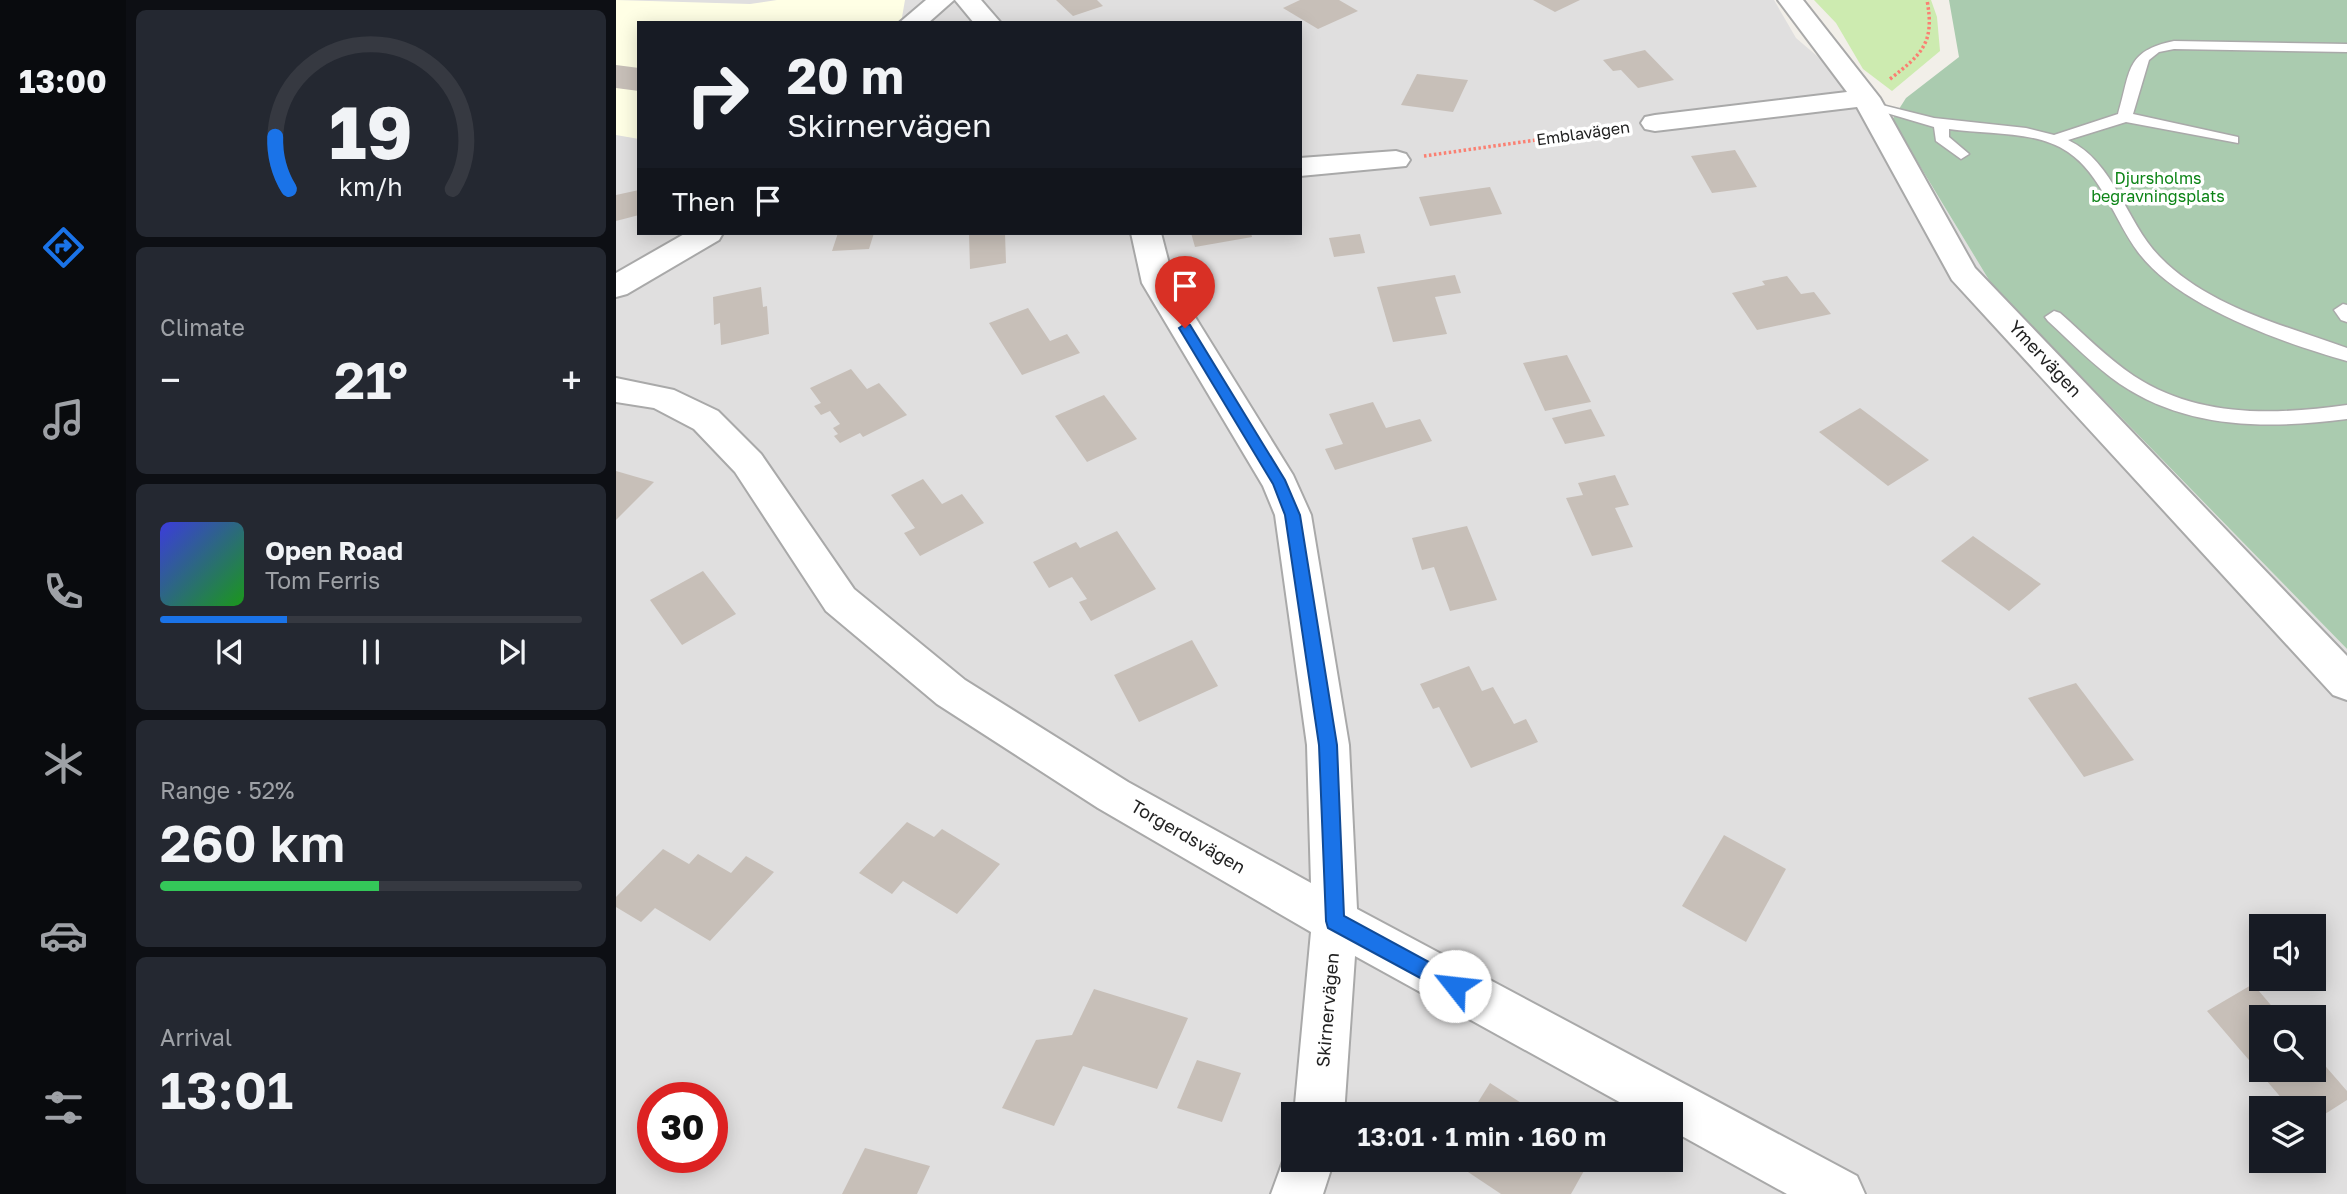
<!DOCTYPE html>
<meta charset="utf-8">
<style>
body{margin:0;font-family:"Golos Text",sans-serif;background:#242831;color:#f1f3f6;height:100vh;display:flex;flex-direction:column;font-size:26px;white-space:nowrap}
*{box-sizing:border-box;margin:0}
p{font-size:23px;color:#9ea1a6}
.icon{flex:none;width:38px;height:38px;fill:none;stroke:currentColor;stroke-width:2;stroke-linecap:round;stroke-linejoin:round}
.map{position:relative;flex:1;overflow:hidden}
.details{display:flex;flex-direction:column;gap:10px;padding:10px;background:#0d0f14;width:490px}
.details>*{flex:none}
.top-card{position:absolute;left:21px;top:21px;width:665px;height:214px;border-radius:0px;box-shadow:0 4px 18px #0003;background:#171b24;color:#f1f3f6;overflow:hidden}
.controls{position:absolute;left:1633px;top:914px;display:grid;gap:14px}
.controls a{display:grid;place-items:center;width:77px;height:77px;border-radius:0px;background:#171b24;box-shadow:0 4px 18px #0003;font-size:35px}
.speed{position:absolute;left:21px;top:1082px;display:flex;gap:14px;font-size:35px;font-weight:700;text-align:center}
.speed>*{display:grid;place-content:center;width:91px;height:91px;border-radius:50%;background:#171b24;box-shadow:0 4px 18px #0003;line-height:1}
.speed .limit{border:10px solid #d22;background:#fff;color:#111}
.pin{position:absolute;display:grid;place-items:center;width:60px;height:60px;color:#fff;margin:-72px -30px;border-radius:50% 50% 50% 0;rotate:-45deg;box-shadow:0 0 7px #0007}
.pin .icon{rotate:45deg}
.me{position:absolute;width:77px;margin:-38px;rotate:299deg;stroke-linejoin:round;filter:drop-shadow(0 0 5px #0008)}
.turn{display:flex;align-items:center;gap:24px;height:147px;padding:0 35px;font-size:32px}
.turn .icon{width:91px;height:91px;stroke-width:2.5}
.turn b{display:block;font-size:49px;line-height:60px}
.then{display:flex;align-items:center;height:66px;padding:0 35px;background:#0003;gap:14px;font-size:26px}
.big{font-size:52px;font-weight:600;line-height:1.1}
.details .tile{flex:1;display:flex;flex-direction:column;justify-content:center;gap:10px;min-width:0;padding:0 24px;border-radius:10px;background:#242831}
.details .dial{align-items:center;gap:0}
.dial svg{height:182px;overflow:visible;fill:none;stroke:#363941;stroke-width:7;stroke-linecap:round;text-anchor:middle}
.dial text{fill:#f1f3f6;stroke:none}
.song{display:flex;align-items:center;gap:21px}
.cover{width:84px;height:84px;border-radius:10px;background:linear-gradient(135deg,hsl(240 70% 55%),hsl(120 70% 35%))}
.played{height:7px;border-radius:4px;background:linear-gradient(90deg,#1a73e8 30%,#363941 30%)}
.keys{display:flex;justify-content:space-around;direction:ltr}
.heat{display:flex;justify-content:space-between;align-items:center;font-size:38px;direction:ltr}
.charge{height:10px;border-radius:5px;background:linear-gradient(90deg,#34c759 52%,#363941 0)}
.trip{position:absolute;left:665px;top:1102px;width:402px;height:70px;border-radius:0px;background:#171b24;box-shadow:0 4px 18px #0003;font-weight:600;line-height:70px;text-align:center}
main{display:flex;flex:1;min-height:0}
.tabs{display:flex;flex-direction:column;width:126px;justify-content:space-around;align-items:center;background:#090b0e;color:#9ea1a6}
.tabs .icon{width:49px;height:49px}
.tabs .selected{color:#1a73e8}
.tabs b{font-size:32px;color:#f1f3f6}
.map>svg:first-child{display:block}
.residential{fill:#e0dfdf;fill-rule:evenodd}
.education{fill:#ffffe5}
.grass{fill:#cdebb0}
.cemetery{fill:#aacbaf}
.building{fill:#c7bfb8}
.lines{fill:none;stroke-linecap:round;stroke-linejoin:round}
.service-casing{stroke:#a9a9a9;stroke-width:3}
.minor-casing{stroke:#a9a9a9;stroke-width:4}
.path{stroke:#fa8072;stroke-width:3.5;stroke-dasharray:2.5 2.5;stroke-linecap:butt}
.service{fill:#fff;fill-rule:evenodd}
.minor{fill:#fff;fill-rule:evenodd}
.route{fill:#1a73e8;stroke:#114b97;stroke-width:2}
.labels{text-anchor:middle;stroke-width:7;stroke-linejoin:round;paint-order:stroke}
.far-street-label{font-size:16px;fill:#222;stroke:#fff}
.far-park-label{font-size:16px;fill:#0c8416;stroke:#fff}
.street-label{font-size:18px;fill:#222;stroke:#fff}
</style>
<main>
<nav class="tabs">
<b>13:00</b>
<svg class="icon selected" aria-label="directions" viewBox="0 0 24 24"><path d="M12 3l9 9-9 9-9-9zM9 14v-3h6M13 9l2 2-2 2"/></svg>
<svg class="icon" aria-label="music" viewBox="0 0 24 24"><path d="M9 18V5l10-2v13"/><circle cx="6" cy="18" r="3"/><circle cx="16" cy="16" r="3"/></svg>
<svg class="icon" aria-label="phone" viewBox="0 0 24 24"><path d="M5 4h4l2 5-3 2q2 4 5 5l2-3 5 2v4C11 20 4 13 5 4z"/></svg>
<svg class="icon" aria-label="climate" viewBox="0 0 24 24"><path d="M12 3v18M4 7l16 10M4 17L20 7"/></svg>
<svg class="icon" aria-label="car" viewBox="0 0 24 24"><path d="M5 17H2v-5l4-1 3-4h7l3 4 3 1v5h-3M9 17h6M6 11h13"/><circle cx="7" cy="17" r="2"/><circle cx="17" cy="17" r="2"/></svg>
<svg class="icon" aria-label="filters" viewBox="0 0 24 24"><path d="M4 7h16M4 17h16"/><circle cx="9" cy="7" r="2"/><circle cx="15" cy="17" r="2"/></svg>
</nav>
<section class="details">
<div class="tile dial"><svg viewBox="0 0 100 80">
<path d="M14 69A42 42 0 1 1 86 69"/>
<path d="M14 69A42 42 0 0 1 8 46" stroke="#1a73e8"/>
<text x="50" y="56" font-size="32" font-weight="700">19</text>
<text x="50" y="72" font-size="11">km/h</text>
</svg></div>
<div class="tile"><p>Climate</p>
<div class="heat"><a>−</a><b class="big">21°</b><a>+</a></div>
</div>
<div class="tile">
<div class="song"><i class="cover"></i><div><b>Open Road</b><p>Tom Ferris</p></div></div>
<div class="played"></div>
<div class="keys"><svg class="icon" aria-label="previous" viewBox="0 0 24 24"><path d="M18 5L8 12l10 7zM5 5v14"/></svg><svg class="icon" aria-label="pause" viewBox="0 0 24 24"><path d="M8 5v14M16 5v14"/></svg><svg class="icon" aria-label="next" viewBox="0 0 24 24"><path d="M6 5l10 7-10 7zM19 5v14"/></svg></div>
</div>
<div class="tile"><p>Range · 52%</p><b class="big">260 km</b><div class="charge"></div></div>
<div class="tile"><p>Arrival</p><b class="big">13:01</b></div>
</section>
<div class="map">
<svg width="1731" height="1194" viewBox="0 0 1731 1194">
<rect width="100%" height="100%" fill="#f2efe9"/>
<!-- residential -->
<path class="residential" d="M0,0H1158L1180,38L1276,120L1376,285L1731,649V1194H0ZM23,23H684V233H23ZM1645,926H1698V978H1645ZM1645,1017H1698V1069H1645ZM37,1097H96V1157H37ZM1645,1108H1698V1160H1645ZM677,1115H1055V1160H677Z"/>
<!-- education -->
<polygon class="education" points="0,0 134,4 161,0 289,0 285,23 23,23 23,139 0,135"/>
<!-- grass -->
<polygon class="grass" points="1198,0 1315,0 1321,17 1324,51 1276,91 1247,69 1220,23"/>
<!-- cemetery -->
<polygon class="cemetery" points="1333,0 1731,0 1731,649 1376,285 1276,120 1290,98 1343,57"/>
<!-- building -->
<g class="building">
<polygon points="440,0 481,0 487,6 457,16"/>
<polygon points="684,0 723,0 742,11 702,29 667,8"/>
<polygon points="917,0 964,0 939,12"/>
<polygon points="1029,50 1058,80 1022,88 1005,70 997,71 987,60"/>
<polygon points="0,65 23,68 23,91 0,88"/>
<polygon points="801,74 852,80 837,112 785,105"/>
<polygon points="1119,150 1141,187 1096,193 1075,156"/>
<polygon points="874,187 886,214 814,226 803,197"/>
<polygon points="23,190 23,215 0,221 0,195"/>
<polygon points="222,233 258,233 253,249 216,251"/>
<polygon points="353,233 389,233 390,263 354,269"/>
<polygon points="575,233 635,233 636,237 579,247"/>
<polygon points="744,234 749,253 718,257 713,238"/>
<polygon points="839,275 845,293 819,297 831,334 777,342 761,287"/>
<polygon points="1171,276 1185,294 1198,292 1215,314 1141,330 1116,293 1149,285 1146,281"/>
<polygon points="145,287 147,307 151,306 153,334 105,345 104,323 98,325 97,297"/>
<polygon points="412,308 434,341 451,334 464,353 406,375 373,323"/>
<polygon points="951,355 975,402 929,411 907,363"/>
<polygon points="235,369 251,389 263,383 291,415 247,437 244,433 224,443 218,436 222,434 217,428 224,424 214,411 205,415 198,406 205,403 194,388"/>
<polygon points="488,395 521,439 471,462 439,416"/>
<polygon points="757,402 770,428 804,419 816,441 719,470 709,449 727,444 713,414"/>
<polygon points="1244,408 1313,460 1272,486 1203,432"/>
<polygon points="975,409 989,436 949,444 936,418"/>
<polygon points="0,471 38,482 0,520"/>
<polygon points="999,475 1013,505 999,508 1017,547 976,556 950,498 967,495 962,483"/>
<polygon points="307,479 326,504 346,494 368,523 304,556 288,533 299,528 275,495"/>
<polygon points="851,526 881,600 834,611 818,567 806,570 796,538"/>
<polygon points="501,531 540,589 475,621 463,602 471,599 456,577 433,588 417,562 460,542 464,548"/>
<polygon points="1357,536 1425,584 1393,611 1325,561"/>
<polygon points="87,571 120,614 66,645 34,600"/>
<polygon points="576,640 602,686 523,722 498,675"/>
<polygon points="853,666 866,691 877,687 898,724 910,719 922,742 855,768 823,707 817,709 804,684"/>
<polygon points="1460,683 1518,760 1468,777 1412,698"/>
<polygon points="291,822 318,837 326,829 384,864 341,914 287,881 276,894 243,873"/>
<polygon points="1108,835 1170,869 1130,942 1066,906"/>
<polygon points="47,849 73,864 82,854 115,873 130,856 158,872 94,941 39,908 25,922 0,907 0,897"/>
<polygon points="1637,984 1665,1017 1645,1017 1645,1069 1698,1069 1698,1053 1731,1091 1731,1100 1698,1121 1698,1108 1674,1108 1591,1011"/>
<polygon points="478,989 572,1018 541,1089 467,1066 438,1126 386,1108 420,1040 456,1035"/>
<polygon points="581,1060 625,1073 606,1122 561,1108"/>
<polygon points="874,1083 924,1115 854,1115"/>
<polygon points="249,1148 314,1166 301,1194 226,1194"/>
<polygon points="834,1160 974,1160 955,1194 885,1194"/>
</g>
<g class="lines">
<defs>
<g id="service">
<path d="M1558,41L1731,44V52L1558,49L1543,52L1533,60L1517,114L1622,137V143L1510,122L1452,140C1499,162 1510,223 1544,257C1593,307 1667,325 1731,348V361C1667,343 1562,306 1522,252C1499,221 1485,174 1452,152C1419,130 1371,135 1333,129V137L1353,154L1345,159L1320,141L1318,127L1247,106L1254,102L1318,118L1410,128L1438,135L1502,114C1515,71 1509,51 1558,41Z"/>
<polygon points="1727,304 1731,305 1731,322 1725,320 1718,310"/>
<path d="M1438,311L1444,313C1468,334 1491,358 1518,376C1582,418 1658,415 1731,405V419C1654,429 1572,430 1504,384C1478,366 1455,342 1432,321L1429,317Z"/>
</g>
<g id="minor">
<polygon points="310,0 338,0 312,23 283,23"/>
<polygon points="339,0 365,0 385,23 358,23"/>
<polygon points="1162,0 1187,0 1264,98 1359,268 1731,656 1731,700 1717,695 1336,280 1241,107 1039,131 1029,129 1025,123 1029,117 1039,115 1231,92"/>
<polygon points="780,151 790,154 794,160 790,166 684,176 684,158"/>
<polygon points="70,233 107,233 103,240 11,294 0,297 0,273"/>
<polygon points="515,233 545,233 558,283 677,475 695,515 733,745 741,909 1241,1176 1249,1194 1171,1194 1055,1130 1055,1115 1027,1115 739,956 728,1115 678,1115 695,932 482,808 321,704 210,611 119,472 78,429 38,408 0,402 0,378 58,390 102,411 145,454 238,589 349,680 512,782 695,883 691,745 659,515 647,486 526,283"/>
<polygon points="677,1140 677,1160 718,1160 707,1194 655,1194 674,1142"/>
</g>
</defs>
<!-- service casing -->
<use href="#service" class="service-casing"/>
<!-- minor casing -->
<use href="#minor" class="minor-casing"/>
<!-- path -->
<g class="path">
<path d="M1274,79C1306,54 1319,43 1311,0"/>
<polyline points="808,156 1011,127"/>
</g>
<!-- service -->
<use href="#service" class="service"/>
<!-- minor -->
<use href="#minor" class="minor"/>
</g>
<!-- route -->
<polygon class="route" points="569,324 574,325 669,480 684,515 721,745 728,916 846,980 849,986 846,993 839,996 832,993 712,928 710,921 703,745 669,515 657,484 563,328"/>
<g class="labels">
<!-- far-street labels -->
<g class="far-street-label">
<text transform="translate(967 133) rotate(-8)" y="6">Emblavägen</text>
</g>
<!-- far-park labels -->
<g class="far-park-label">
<text x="1542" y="184">Djursholms<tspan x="1542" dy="18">begravningsplats</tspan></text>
</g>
<!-- street labels -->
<g class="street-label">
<text transform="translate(1429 359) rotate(47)" y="6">Ymervägen</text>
<text transform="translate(572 837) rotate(30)" y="6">Torgerdsvägen</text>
<text transform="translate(712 1010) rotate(-85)" y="6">Skirnervägen</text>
</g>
</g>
</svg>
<div class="controls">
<a><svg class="icon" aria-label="sound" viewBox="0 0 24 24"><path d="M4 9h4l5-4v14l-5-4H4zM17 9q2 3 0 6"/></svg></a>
<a><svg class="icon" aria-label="search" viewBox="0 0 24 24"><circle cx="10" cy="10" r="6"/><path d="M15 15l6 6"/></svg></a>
<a><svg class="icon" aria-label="layers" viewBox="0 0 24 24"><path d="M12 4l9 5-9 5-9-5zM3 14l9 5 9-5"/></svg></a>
</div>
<div class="speed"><div class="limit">30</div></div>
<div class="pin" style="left:569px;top:328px;background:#d93025"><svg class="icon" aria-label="arrive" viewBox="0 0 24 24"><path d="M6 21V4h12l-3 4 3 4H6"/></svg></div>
<svg class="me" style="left:839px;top:986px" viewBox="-20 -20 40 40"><circle r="19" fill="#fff"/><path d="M0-13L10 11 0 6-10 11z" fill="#1a73e8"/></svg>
<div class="trip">13:01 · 1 min · 160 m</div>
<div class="top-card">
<div class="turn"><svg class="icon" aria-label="right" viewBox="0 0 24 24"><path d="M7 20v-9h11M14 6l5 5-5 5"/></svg><div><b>20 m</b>Skirnervägen</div></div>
<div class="then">Then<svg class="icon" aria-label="arrive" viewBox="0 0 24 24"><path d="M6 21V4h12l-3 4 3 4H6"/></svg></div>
</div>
</div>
</main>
